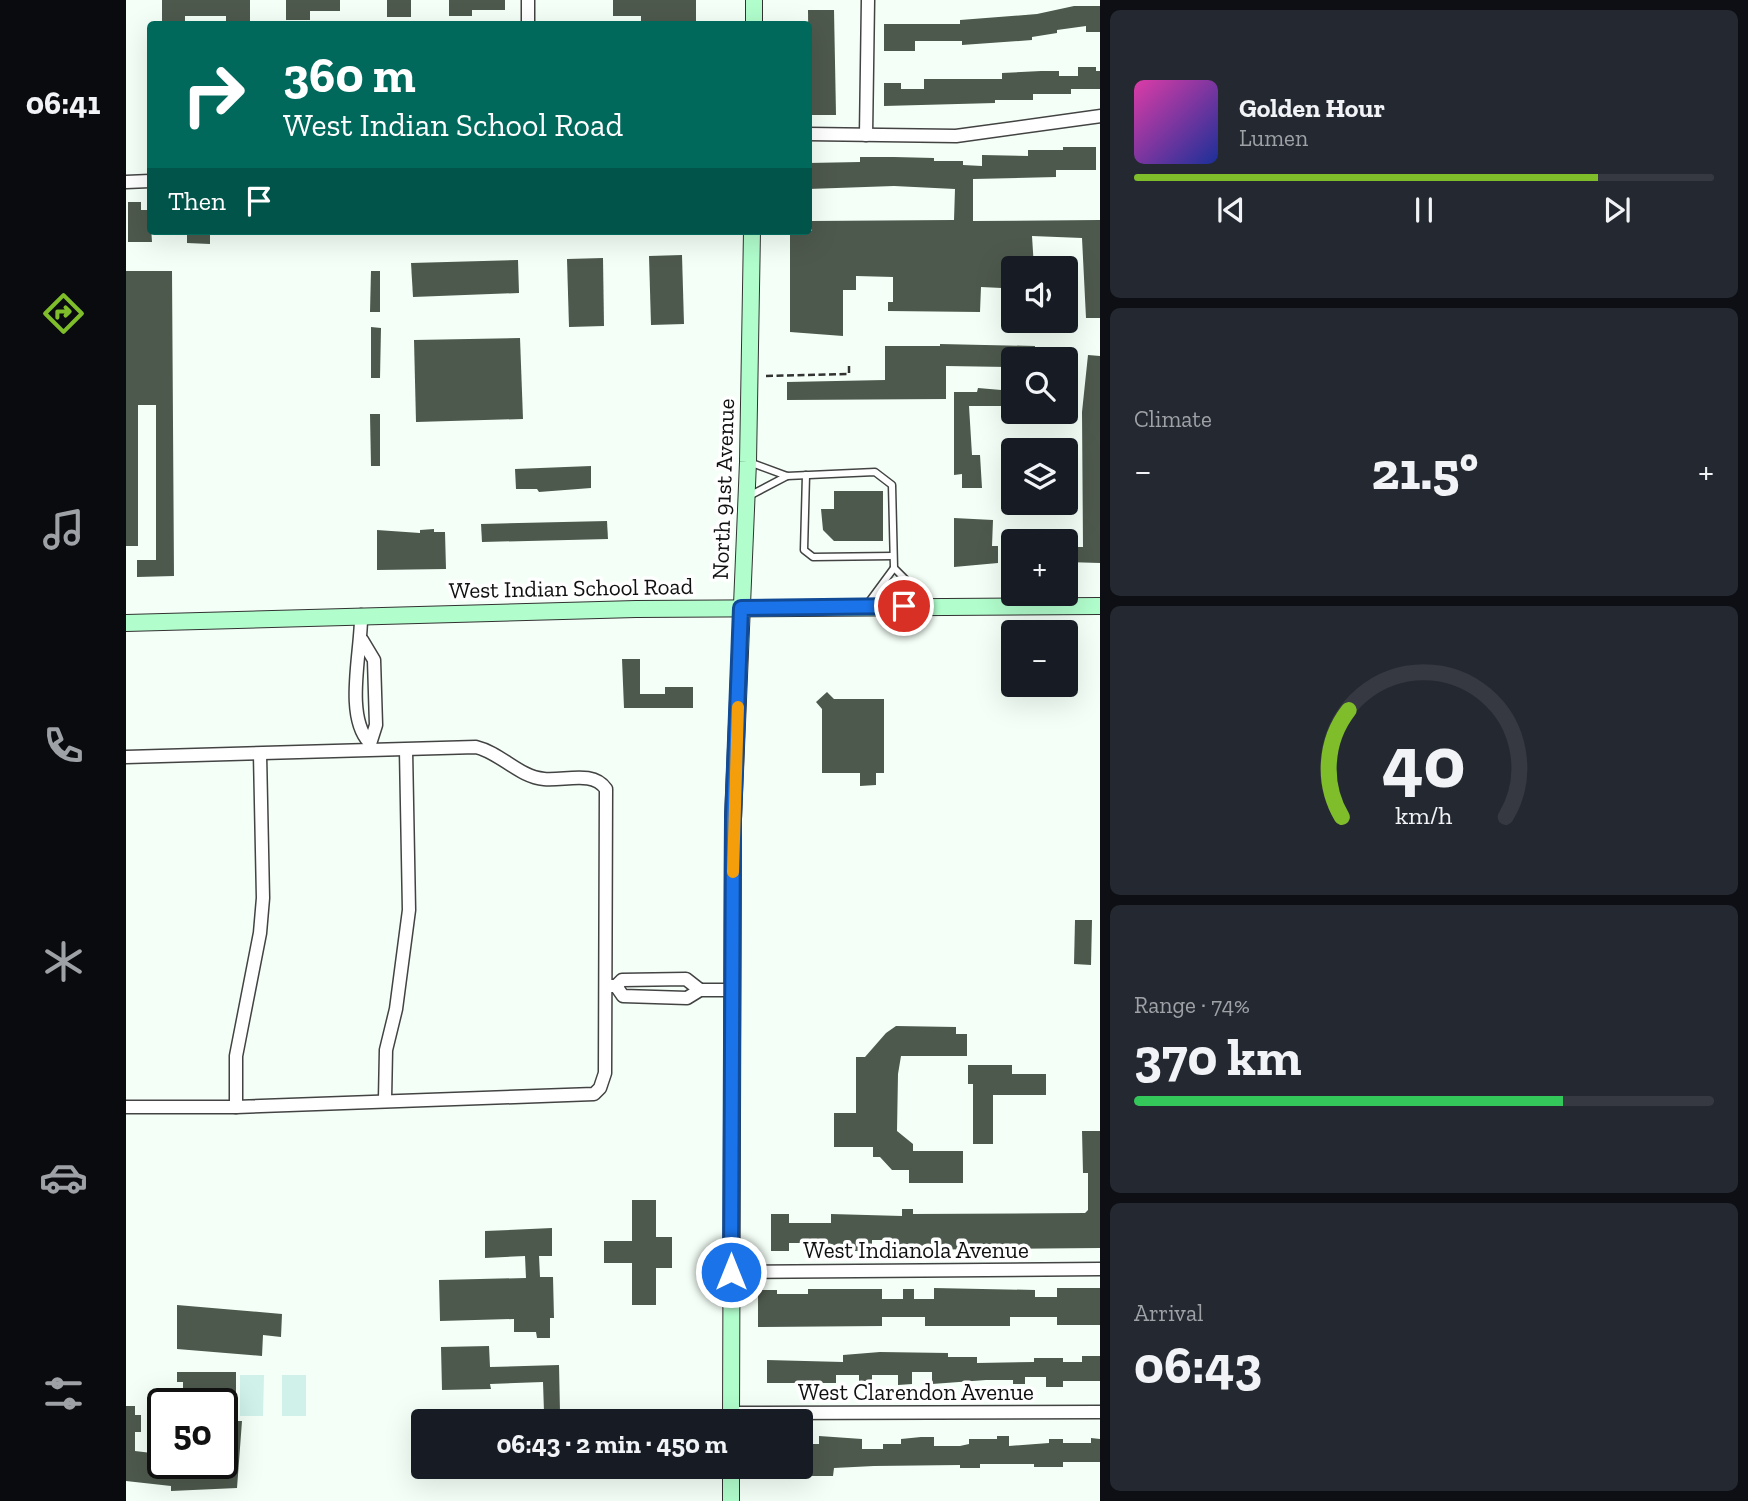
<!DOCTYPE html>
<meta charset="utf-8">
<style>
body{margin:0;font-family:"Zilla Slab",serif;background:#242831;color:#f1f3f6;height:100vh;display:flex;flex-direction:column;font-size:26px;white-space:nowrap}
*{box-sizing:border-box;margin:0}
p{font-size:23px;color:#9ea1a6}
.icon{flex:none;width:38px;height:38px;fill:none;stroke:currentColor;stroke-width:2;stroke-linecap:round;stroke-linejoin:round}
.map{position:relative;flex:1;overflow:hidden}
.panel{display:flex;flex-direction:column;gap:10px;padding:10px;background:#0d0f14;width:648px}
.panel>*{flex:none}
.banner{position:absolute;left:21px;top:21px;width:665px;height:214px;border-radius:7px;box-shadow:0 7px 28px #0002;background:#00695c;color:#fff;overflow:hidden}
.tools{position:absolute;left:875px;top:256px;display:grid;gap:14px}
.tools a{display:grid;place-items:center;width:77px;height:77px;border-radius:7px;background:#171b24;box-shadow:0 7px 28px #0002;font-size:35px}
.speed{position:absolute;left:21px;top:1388px;display:flex;gap:14px;font-size:35px;font-weight:700;text-align:center}
.speed>*{display:grid;place-content:center;width:91px;height:91px;border-radius:50%;background:#171b24;box-shadow:0 7px 28px #0002;line-height:1}
.speed .limit{border:4px solid #111;border-radius:10px;background:#fff;color:#111}
.pin{position:absolute;display:grid;place-items:center;width:60px;height:60px;color:#fff;margin:-30px;border:4px solid #fff;border-radius:50%;box-shadow:0 2px 7px #0007}
.me{position:absolute;width:77px;margin:-38px;rotate:0deg;stroke-linejoin:round;filter:drop-shadow(0 0 5px #0008)}
.turn{display:flex;align-items:center;gap:24px;height:147px;padding:0 21px;font-size:32px}
.turn .icon{width:91px;height:91px;stroke-width:2.5}
.turn b{display:block;font-size:49px;line-height:60px}
.then{display:flex;align-items:center;height:66px;padding:0 21px;background:#0003;gap:14px;font-size:26px}
.big{font-size:52px;font-weight:700;line-height:1.1}
.panel .widget{flex:1;display:flex;flex-direction:column;justify-content:center;gap:10px;min-width:0;padding:0 24px;border-radius:10px;background:#242831}
.panel .dial{align-items:center;gap:0}
.dial svg{height:182px;overflow:visible;fill:none;stroke:#363941;stroke-width:7;stroke-linecap:round;text-anchor:middle}
.dial text{fill:#f1f3f6;stroke:none}
.song{display:flex;align-items:center;gap:21px}
.cover{width:84px;height:84px;border-radius:10px;background:linear-gradient(135deg,hsl(320 70% 55%),hsl(230 70% 35%))}
.played{height:7px;border-radius:4px;background:linear-gradient(90deg,#7fbe2a 80%,#363941 80%)}
.keys{display:flex;justify-content:space-around;direction:ltr}
.heat{display:flex;justify-content:space-between;align-items:center;font-size:38px;direction:ltr}
.charge{height:10px;border-radius:5px;background:linear-gradient(90deg,#34c759 74%,#363941 0)}
.trip{position:absolute;left:285px;top:1409px;width:402px;height:70px;border-radius:7px;background:#171b24;box-shadow:0 7px 28px #0002;font-weight:700;line-height:70px;text-align:center}
main{display:flex;flex:1;min-height:0}
.menu{display:flex;flex-direction:column;width:126px;justify-content:space-around;align-items:center;background:#090b0e;color:#9ea1a6}
.menu .icon{width:49px;height:49px}
.menu .on{color:#7fbe2a}
.menu b{font-size:32px;color:#f1f3f6}
.map>svg:first-child{display:block}
.pitch{fill:#cff1ea}
.building{fill:#4e594d}
.lines{fill:none;stroke-linecap:round;stroke-linejoin:round}
.service-casing{stroke:#434343;stroke-width:9}
.minor-casing{stroke:#434343;stroke-width:15}
.secondary-casing{stroke:#323232;stroke-width:18}
.path{stroke:#323232;stroke-width:2.5;stroke-dasharray:7 3.5;stroke-linecap:butt}
.service{stroke:#fff;stroke-width:6}
.minor{stroke:#fff;stroke-width:12}
.secondary{stroke:#b1fdcc;stroke-width:16}
.route-casing{stroke:#114b97;stroke-width:18}
.route{stroke:#1a73e8;stroke-width:12}
.slow{stroke:#f59e0b;stroke-width:12}
.labels{text-anchor:middle;stroke-width:7;stroke-linejoin:round;paint-order:stroke}
.street-label{font-size:23px;fill:#101010;stroke:#fff}
</style>
<main>
<nav class="menu">
<b>06:41</b>
<svg class="icon on" aria-label="directions" viewBox="0 0 24 24"><path d="M12 3l9 9-9 9-9-9zM9 14v-3h6M13 9l2 2-2 2"/></svg>
<svg class="icon" aria-label="music" viewBox="0 0 24 24"><path d="M9 18V5l10-2v13"/><circle cx="6" cy="18" r="3"/><circle cx="16" cy="16" r="3"/></svg>
<svg class="icon" aria-label="phone" viewBox="0 0 24 24"><path d="M5 4h4l2 5-3 2q2 4 5 5l2-3 5 2v4C11 20 4 13 5 4z"/></svg>
<svg class="icon" aria-label="climate" viewBox="0 0 24 24"><path d="M12 3v18M4 7l16 10M4 17L20 7"/></svg>
<svg class="icon" aria-label="car" viewBox="0 0 24 24"><path d="M5 17H2v-5l4-1 3-4h7l3 4 3 1v5h-3M9 17h6M6 11h13"/><circle cx="7" cy="17" r="2"/><circle cx="17" cy="17" r="2"/></svg>
<svg class="icon" aria-label="filters" viewBox="0 0 24 24"><path d="M4 7h16M4 17h16"/><circle cx="9" cy="7" r="2"/><circle cx="15" cy="17" r="2"/></svg>
</nav>
<div class="map">
<svg width="975" height="1501" viewBox="0 0 975 1501">
<rect width="100%" height="100%" fill="#f4fff7"/>
<!-- pitch -->
<g class="pitch">
<polygon points="114,1375 138,1375 137,1416 114,1416"/>
<rect x="156" y="1375" width="24" height="41"/>
</g>
<!-- building -->
<g class="building">
<polygon points="36,0 124,0 124,24 100,24 100,16 59,16 59,24 36,24"/>
<polygon points="160,0 214,0 214,11 184,11 184,20 160,20"/>
<rect x="261" y="0" width="24" height="17"/>
<polygon points="323,0 379,0 379,10 346,10 346,16 323,16"/>
<polygon points="487,0 570,0 570,24 515,24 515,16 487,16"/>
<polygon points="948,6 975,6 975,32 960,32 960,26 931,30 931,33 906,37 906,40 836,45 836,41 789,41 789,51 758,51 758,24 834,24 834,20 911,14"/>
<polygon points="682,10 708,10 710,115 683,115"/>
<polygon points="952,67 970,67 970,71 975,71 975,89 945,89 945,94 907,94 907,100 869,100 869,103 758,106 758,83 775,83 775,89 798,89 798,79 876,79 876,73 915,71 933,71 933,76 952,76"/>
<polygon points="937,147 970,147 970,170 930,170 930,177 847,179 847,221 975,220 975,318 960,318 956,238 906,236 908,268 877,270 876,288 855,287 854,312 762,311 762,302 767,302 767,277 730,276 730,290 717,290 717,336 664,332 664,231 686,231 685,221 828,220 829,189 768,186 682,189 682,163 734,162 734,157 768,157 808,158 808,161 837,161 837,165 856,166 856,155 902,156 902,150 937,150"/>
<polygon points="2,202 15,202 15,210 24,210 26,242 2,242"/>
<polygon points="61,231 84,231 84,244 61,243"/>
<polygon points="556,255 558,324 525,325 523,256"/>
<polygon points="477,258 478,326 443,327 441,259"/>
<polygon points="392,260 393,293 287,297 285,263"/>
<polygon points="0,271 46,271 48,576 11,577 11,560 30,560 30,405 12,405 12,546 0,546"/>
<polygon points="245,271 254,271 254,312 244,312"/>
<polygon points="245,327 255,328 254,378 245,378"/>
<polygon points="394,338 397,419 290,422 288,340"/>
<polygon points="814,344 909,346 909,359 883,359 882,367 820,366 820,399 661,400 661,382 759,380 759,346 814,346"/>
<polygon points="962,355 975,356 975,563 940,562 940,547 957,547 956,412"/>
<polygon points="852,388 887,391 887,406 843,406 846,455 854,455 856,488 836,488 836,474 828,475 828,392 851,392"/>
<polygon points="244,414 254,414 254,466 245,466"/>
<polygon points="465,466 465,488 413,492 411,489 390,489 389,469"/>
<polygon points="708,491 757,491 757,541 708,541 697,530 695,509 708,509"/>
<polygon points="828,518 867,520 866,546 872,546 872,563 828,567"/>
<polygon points="481,521 482,539 356,542 355,524"/>
<polygon points="308,529 308,532 319,532 320,569 251,570 251,530 294,533 294,530"/>
<polygon points="496,659 514,659 514,694 539,694 539,687 567,687 567,708 498,708"/>
<polygon points="701,692 708,699 758,699 758,773 750,773 750,785 734,786 734,773 696,773 696,709 690,702"/>
<polygon points="949,920 966,920 965,965 948,964"/>
<polygon points="770,1026 830,1027 830,1034 841,1034 841,1056 775,1056 772,1074 771,1131 787,1144 787,1151 837,1151 837,1183 783,1183 783,1170 766,1170 754,1157 747,1157 747,1147 708,1147 708,1113 730,1113 730,1057 739,1057 760,1033"/>
<polygon points="842,1065 886,1065 886,1074 920,1074 920,1095 867,1095 867,1144 847,1144 847,1084 842,1084"/>
<polygon points="956,1131 975,1131 975,1248 769,1250 769,1240 746,1240 746,1251 682,1251 682,1243 663,1243 663,1251 645,1251 645,1214 663,1214 663,1223 705,1223 705,1214 776,1216 776,1209 787,1209 787,1214 959,1213 962,1210 962,1173 957,1173"/>
<polygon points="506,1200 530,1200 530,1237 546,1237 546,1268 530,1268 530,1305 506,1305 506,1263 478,1263 478,1241 506,1241"/>
<polygon points="426,1228 426,1256 413,1256 414,1277 427,1277 428,1318 424,1318 424,1338 411,1338 410,1332 388,1332 388,1319 314,1321 313,1280 400,1278 399,1256 359,1258 359,1231"/>
<polygon points="808,1288 909,1290 909,1297 931,1297 931,1288 975,1288 975,1325 931,1325 931,1317 884,1317 884,1326 799,1326 799,1317 756,1317 756,1326 632,1327 632,1290 651,1290 651,1294 682,1294 682,1289 756,1289 756,1299 777,1299 777,1289 788,1289 788,1299 808,1299"/>
<polygon points="51,1305 156,1314 155,1337 137,1335 136,1356 51,1349"/>
<polygon points="363,1346 364,1367 433,1365 434,1412 418,1412 417,1382 364,1384 365,1389 316,1390 315,1347"/>
<polygon points="754,1352 822,1353 822,1357 851,1357 851,1363 908,1362 908,1358 937,1358 937,1362 956,1362 956,1356 975,1356 975,1381 937,1381 937,1387 920,1387 920,1377 899,1377 899,1384 887,1384 887,1380 860,1380 806,1384 806,1372 786,1372 786,1384 772,1385 772,1375 746,1375 746,1384 733,1384 733,1375 710,1375 710,1383 641,1383 641,1360 717,1362 717,1355"/>
<polygon points="51,1372 110,1372 110,1421 116,1421 111,1488 45,1491 45,1486 0,1481 0,1406 9,1406 9,1415 15,1415 15,1432 9,1432 9,1451 34,1454 33,1463 96,1463 96,1404 57,1404 57,1382 51,1382"/>
<polygon points="693,1436 736,1439 736,1449 757,1449 757,1444 775,1444 775,1439 795,1437 808,1437 808,1446 834,1446 843,1444 843,1439 871,1439 871,1436 883,1436 883,1446 923,1443 923,1439 937,1439 937,1443 965,1443 965,1438 975,1439 975,1462 937,1462 937,1467 908,1467 908,1464 854,1464 854,1468 834,1468 834,1465 748,1466 708,1468 707,1476 678,1476 678,1444 693,1444"/>
</g>
<g class="lines">
<defs>
<g id="service">
<polyline points="623,462 661,476 749,472 766,485 768,568 804,604"/>
<polyline points="680,475 678,550 687,557 767,556"/>
<polyline points="623,496 661,476"/>
<polyline points="740,606 768,568"/>
</g>
<g id="minor">
<polyline points="402,0 402,24"/>
<polyline points="682,134 830,136 975,116"/>
<polyline points="740,135 742,0"/>
<polyline points="0,182 24,181"/>
<path d="M235,615C236,649 218,715 243,742"/>
<polyline points="236,640 248,660 250,725 243,747"/>
<path d="M0,757L350,747C375,753 393,777 418,779C439,781 467,770 480,789L479,1073L474,1088L468,1094L110,1107H0"/>
<polyline points="485,986 490,986 496,980 560,979 574,990"/>
<polyline points="490,986 497,996 561,998 574,990 606,990"/>
<polyline points="259,1099 260,1050 270,1009 283,910 280,750"/>
<polyline points="110,1107 110,1056 134,933 137,898 134,754"/>
<polyline points="605,1272 975,1269"/>
<polyline points="605,1413 975,1412"/>
</g>
<g id="secondary">
<polyline points="628,24 628,0"/>
<polyline points="0,623 510,609 975,606"/>
<polyline points="605,1421 607,819 622,462 626,231"/>
<polyline points="605,1501 605,1466"/>
</g>
</defs>
<!-- service casing -->
<use href="#service" class="service-casing"/>
<!-- minor casing -->
<use href="#minor" class="minor-casing"/>
<!-- secondary casing -->
<use href="#secondary" class="secondary-casing"/>
<!-- path -->
<polyline class="path" points="640,376 723,374 723,363"/>
<!-- service -->
<use href="#service" class="service"/>
<!-- minor -->
<use href="#minor" class="minor"/>
<!-- secondary -->
<use href="#secondary" class="secondary"/>
</g>
<g class="lines">
<defs>
<polyline id="route" points="605,1272 607,819 615,608 778,606"/>
</defs>
<!-- route casing -->
<use href="#route" class="route-casing"/>
<!-- route -->
<use href="#route" class="route"/>
<!-- slow -->
<polyline class="slow" points="607,872 612,707"/>
</g>
<g class="labels">
<!-- street labels -->
<g class="street-label">
<text transform="translate(597 489) rotate(-88)" y="8">North 91st Avenue</text>
<text transform="translate(445 588) rotate(-1)" y="8">West Indian School Road</text>
<text x="790" y="1258">West Indianola Avenue</text>
<text x="790" y="1400">West Clarendon Avenue</text>
</g>
</g>
</svg>
<div class="tools">
<a><svg class="icon" aria-label="sound" viewBox="0 0 24 24"><path d="M4 9h4l5-4v14l-5-4H4zM17 9q2 3 0 6"/></svg></a>
<a><svg class="icon" aria-label="search" viewBox="0 0 24 24"><circle cx="10" cy="10" r="6"/><path d="M15 15l6 6"/></svg></a>
<a><svg class="icon" aria-label="layers" viewBox="0 0 24 24"><path d="M12 4l9 5-9 5-9-5zM3 14l9 5 9-5"/></svg></a>
<a>+</a>
<a>−</a>
</div>
<div class="speed"><div class="limit">50</div></div>
<div class="pin" style="left:778px;top:606px;background:#d93025"><svg class="icon" aria-label="arrive" viewBox="0 0 24 24"><path d="M6 21V4h12l-3 4 3 4H6"/></svg></div>
<svg class="me" style="left:605px;top:1272px" viewBox="-20 -20 40 40"><circle r="17" fill="#1a73e8" stroke="#fff" stroke-width="3"/><path d="M0-11L8 9 0 5-8 9z" fill="#fff"/></svg>
<div class="trip">06:43 · 2 min · 450 m</div>
<div class="banner">
<div class="turn"><svg class="icon" aria-label="right" viewBox="0 0 24 24"><path d="M7 20v-9h11M14 6l5 5-5 5"/></svg><div><b>360 m</b>West Indian School Road</div></div>
<div class="then">Then<svg class="icon" aria-label="arrive" viewBox="0 0 24 24"><path d="M6 21V4h12l-3 4 3 4H6"/></svg></div>
</div>
</div>
<section class="panel">
<div class="widget">
<div class="song"><i class="cover"></i><div><b>Golden Hour</b><p>Lumen</p></div></div>
<div class="played"></div>
<div class="keys"><svg class="icon" aria-label="previous" viewBox="0 0 24 24"><path d="M18 5L8 12l10 7zM5 5v14"/></svg><svg class="icon" aria-label="pause" viewBox="0 0 24 24"><path d="M8 5v14M16 5v14"/></svg><svg class="icon" aria-label="next" viewBox="0 0 24 24"><path d="M6 5l10 7-10 7zM19 5v14"/></svg></div>
</div>
<div class="widget"><p>Climate</p>
<div class="heat"><a>−</a><b class="big">21.5°</b><a>+</a></div>
</div>
<div class="widget dial"><svg viewBox="0 0 100 80">
<path d="M14 69A42 42 0 1 1 86 69"/>
<path d="M14 69A42 42 0 0 1 17 22" stroke="#7fbe2a"/>
<text x="50" y="56" font-size="32" font-weight="700">40</text>
<text x="50" y="72" font-size="11">km/h</text>
</svg></div>
<div class="widget"><p>Range · 74%</p><b class="big">370 km</b><div class="charge"></div></div>
<div class="widget"><p>Arrival</p><b class="big">06:43</b></div>
</section>
</main>
